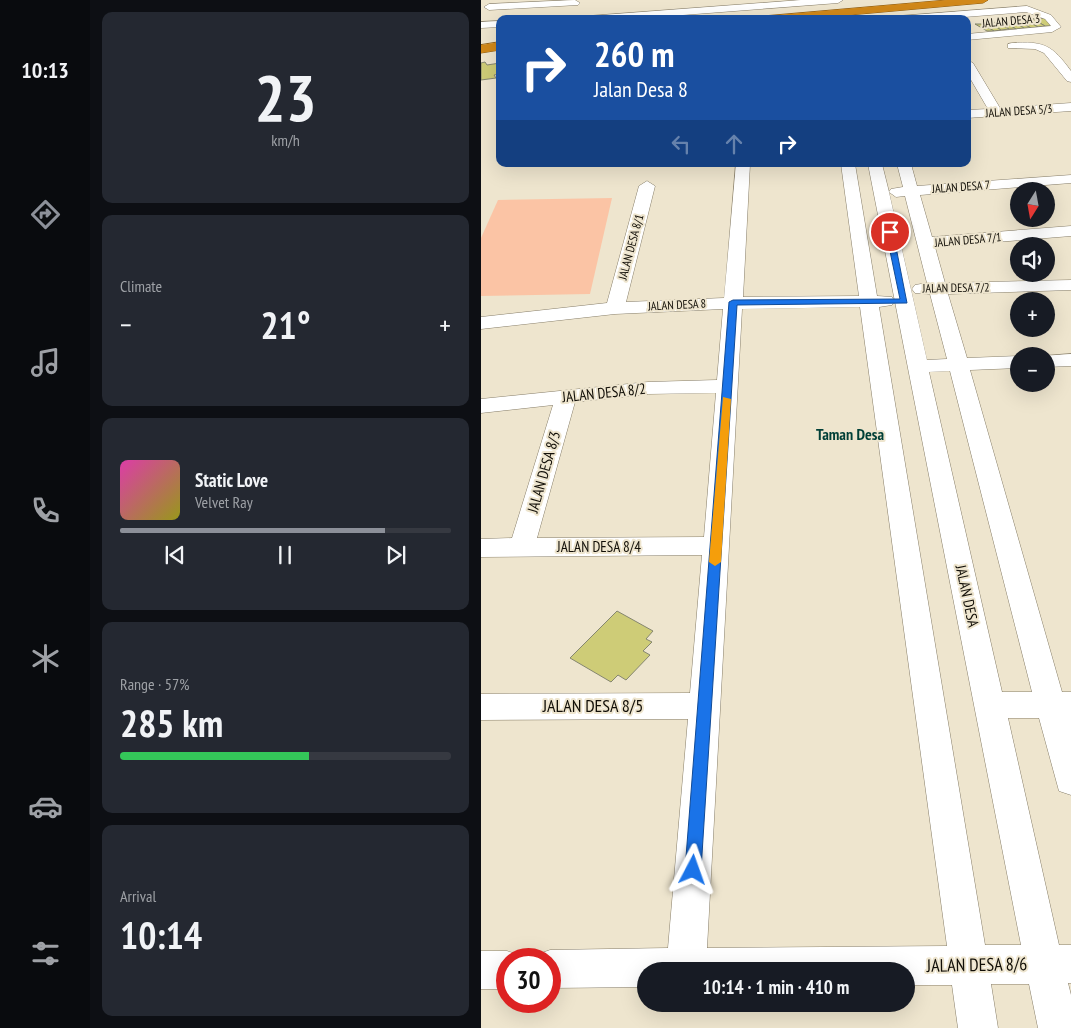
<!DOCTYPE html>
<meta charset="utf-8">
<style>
body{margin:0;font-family:"PT Sans Narrow",sans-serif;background:#242831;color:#f1f3f6;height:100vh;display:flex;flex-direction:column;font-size:19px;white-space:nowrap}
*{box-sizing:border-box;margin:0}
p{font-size:16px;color:#9ea1a6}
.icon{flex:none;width:28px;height:28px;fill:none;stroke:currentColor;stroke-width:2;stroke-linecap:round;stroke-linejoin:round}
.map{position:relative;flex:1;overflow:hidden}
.side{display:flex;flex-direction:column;gap:12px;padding:12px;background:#0d0f14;width:391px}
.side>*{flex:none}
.top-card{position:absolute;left:15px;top:15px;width:475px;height:152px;border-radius:10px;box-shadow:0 5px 20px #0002;background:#1a4fa0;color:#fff;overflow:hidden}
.needle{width:32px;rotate:191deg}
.fabs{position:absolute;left:529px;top:182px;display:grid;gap:10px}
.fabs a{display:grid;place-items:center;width:45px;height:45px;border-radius:50%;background:#171b24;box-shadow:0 5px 20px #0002;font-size:25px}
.speed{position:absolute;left:15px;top:948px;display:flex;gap:10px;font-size:25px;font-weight:700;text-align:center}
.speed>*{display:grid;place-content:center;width:65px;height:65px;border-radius:50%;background:#171b24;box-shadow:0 5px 20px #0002;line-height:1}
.speed .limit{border:8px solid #d22;background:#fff;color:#111}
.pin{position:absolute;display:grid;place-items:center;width:42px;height:42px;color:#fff;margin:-21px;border:2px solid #fff;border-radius:50%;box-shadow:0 1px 5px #0007}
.me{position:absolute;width:55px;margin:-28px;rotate:4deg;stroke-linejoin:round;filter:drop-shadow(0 0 4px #0008)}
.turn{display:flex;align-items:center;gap:18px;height:105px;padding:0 15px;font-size:22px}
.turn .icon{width:65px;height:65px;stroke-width:2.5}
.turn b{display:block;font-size:35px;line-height:42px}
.lanes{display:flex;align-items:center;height:48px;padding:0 15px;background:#0003;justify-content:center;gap:25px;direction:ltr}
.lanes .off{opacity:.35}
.big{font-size:38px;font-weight:700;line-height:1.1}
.side .tile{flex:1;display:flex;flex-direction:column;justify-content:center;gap:8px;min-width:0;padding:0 18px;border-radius:10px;background:#242831}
.side .dial{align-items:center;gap:0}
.dial b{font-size:65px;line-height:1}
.song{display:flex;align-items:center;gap:15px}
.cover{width:60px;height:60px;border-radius:8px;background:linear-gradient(135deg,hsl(320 70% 55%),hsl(60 70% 35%))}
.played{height:5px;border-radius:2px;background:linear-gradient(90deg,#8c9099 80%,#363941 80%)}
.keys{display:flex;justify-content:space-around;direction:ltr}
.heat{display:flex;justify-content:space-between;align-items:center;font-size:28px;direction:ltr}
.charge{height:8px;border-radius:4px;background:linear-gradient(90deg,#34c759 57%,#363941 0)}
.trip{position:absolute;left:156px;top:962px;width:278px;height:50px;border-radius:25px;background:#171b24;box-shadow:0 5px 20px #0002;font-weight:700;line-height:50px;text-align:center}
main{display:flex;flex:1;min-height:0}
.tabs{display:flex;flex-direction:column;width:90px;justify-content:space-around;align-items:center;background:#090b0e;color:#9ea1a6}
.tabs .icon{width:35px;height:35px}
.tabs .on{color:#8c9099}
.tabs b{font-size:22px;color:#f1f3f6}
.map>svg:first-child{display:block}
.green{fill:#fbc4a5}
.building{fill:#cecc77;stroke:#858670}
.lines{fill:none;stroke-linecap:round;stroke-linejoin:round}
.minor-casing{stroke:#877e69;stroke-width:1}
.highway-casing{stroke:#8e5d13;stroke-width:1}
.minor{fill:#fff;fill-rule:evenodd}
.highway{fill:#d18819;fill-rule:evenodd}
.route{fill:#1a73e8;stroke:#114b97}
.slow{fill:#f59e0b}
.labels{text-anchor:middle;stroke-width:4;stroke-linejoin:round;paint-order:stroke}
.far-street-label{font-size:12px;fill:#110e07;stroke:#eee5ce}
.street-label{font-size:15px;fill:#110e07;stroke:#eee5ce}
.neighbourhood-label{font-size:16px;font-weight:bold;fill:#003f37;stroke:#eee5ce}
.near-street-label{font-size:18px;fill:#110e07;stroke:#eee5ce}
</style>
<main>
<nav class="tabs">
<b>10:13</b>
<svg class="icon on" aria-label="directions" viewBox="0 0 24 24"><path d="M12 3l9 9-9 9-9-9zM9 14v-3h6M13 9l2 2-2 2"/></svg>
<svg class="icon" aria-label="music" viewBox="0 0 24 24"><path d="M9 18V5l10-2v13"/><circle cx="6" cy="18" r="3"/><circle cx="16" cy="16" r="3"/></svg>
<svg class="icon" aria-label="phone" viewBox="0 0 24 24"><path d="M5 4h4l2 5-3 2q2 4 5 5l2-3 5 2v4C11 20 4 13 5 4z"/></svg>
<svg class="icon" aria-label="climate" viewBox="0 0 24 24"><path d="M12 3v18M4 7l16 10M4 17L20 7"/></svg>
<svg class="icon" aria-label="car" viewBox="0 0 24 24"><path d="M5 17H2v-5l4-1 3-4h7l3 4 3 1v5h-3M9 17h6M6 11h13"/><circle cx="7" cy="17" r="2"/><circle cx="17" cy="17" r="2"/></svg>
<svg class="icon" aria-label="filters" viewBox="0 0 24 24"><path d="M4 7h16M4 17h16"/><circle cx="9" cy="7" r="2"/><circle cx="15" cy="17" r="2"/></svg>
</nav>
<section class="side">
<div class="tile dial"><b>23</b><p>km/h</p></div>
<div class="tile"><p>Climate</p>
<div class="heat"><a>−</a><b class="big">21°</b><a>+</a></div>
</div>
<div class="tile">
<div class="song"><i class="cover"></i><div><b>Static Love</b><p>Velvet Ray</p></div></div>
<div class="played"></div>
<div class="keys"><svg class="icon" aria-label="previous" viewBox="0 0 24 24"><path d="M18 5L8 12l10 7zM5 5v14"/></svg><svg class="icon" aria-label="pause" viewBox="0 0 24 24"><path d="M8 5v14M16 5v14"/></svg><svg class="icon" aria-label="next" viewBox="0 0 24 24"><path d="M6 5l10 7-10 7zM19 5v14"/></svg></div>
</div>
<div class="tile"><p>Range · 57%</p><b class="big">285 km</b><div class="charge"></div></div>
<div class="tile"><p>Arrival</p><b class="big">10:14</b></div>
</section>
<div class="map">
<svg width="590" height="1028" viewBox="0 0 590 1028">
<rect width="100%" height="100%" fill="#eee5ce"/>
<!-- green -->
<polygon class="green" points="131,198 109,294 0,296 0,238 17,200"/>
<!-- building -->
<g class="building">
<polygon points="564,18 571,26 564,26 552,19"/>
<polygon points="552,19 564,26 557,27 544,20"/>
<polygon points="544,20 557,27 550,28 537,21"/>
<polygon points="530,21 537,21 550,28 543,28"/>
<polygon points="530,21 543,28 535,29 523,22"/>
<polygon points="516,22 523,22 535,29 528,29"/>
<polygon points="516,22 528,29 520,30 509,23"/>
<polygon points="509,23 520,30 513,31 501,24"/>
<polygon points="494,24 501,24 513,31 506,31"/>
<polygon points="4,62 6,65 19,63 19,74 13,75 15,78 0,80 0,63"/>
<polygon points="136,611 172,631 165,639 171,642 162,651 169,655 145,680 137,675 130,682 89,658"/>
</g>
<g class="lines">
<defs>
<g id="minor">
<polygon points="94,0 99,3 97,5 8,10 3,7 8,4"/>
<polygon points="320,0 362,0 357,3 150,19 103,19 108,16"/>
<polygon points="546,6 570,15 580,27 571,32 486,40 486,34 570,26 564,19 545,12 459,19 413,19 418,16"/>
<polygon points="19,21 19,27 0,28 0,22"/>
<path d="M531,43C563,41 571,45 590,71V82L586,81L563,53L554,49L527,48V44Z"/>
<polygon points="486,60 492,63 519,108 590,103 590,111 486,118 486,110 507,109 486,73"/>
<path d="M255,164H269L262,297L378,296L360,164H374L396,296L411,297L413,301L411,305L398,307L504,945H540L387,164H401L408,192L410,189L422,187L416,164H430L436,186L590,175V183L439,195L451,237L590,226V236L454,247L464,283L590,280V290L467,294L486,358L538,356H539H538V368L489,370L581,692H590V795L578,791L558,718H527L578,945H590V983H587L590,995V1028H557L548,984H510L517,1028H477L471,985H425V971H165V987L69,988V959H54L55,955L69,950L187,948L207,719L0,720V694L209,693L221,555L0,557V539L31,538L72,405L0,413V399L167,382L236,380L242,309L134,314L0,329V317L126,303L158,186L166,181L174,186L145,302L243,298ZM408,192L415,197L424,196L446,283L434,285L431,289L434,293L449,294L466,359L446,360ZM379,307L466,946L226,948L261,309ZM469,371L551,692H521L448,372ZM235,393L223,537L56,538L94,402L167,394Z"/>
<polygon points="590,354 590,366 565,367 565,356 560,356"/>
<polygon points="0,951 26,951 40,956 41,959 26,959 26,989 0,989"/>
</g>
<g id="highway">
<polygon points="466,0 507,0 502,3 324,19 279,19 284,16"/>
<polygon points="19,42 19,50 0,53 0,45"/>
</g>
</defs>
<!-- minor casing -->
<use href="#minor" class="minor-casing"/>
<!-- highway casing -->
<use href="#highway" class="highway-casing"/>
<!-- minor -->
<use href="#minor" class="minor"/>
<!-- highway -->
<use href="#highway" class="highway"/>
</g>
<!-- route -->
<polygon class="route" points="409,229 412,232 426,303 256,305 220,870 218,876 212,879 206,876 204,870 248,302 252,300 419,299 405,232"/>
<!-- slow -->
<polygon class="slow" points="242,397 250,399 240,562 234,566 228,562"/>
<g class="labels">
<!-- far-street labels -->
<g class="far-street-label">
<text transform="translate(530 21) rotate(-5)" y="4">JALAN DESA 3</text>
<text transform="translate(538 111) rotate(-4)" y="4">JALAN DESA 5/3</text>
<text transform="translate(480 187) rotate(-4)" y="4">JALAN DESA 7</text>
<text transform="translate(487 240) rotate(-5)" y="4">JALAN DESA 7/1</text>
<text transform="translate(150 247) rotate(-75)" y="4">JALAN DESA 8/1</text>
<text transform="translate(475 288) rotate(-1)" y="4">JALAN DESA 7/2</text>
<text transform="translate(196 305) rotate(-3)" y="4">JALAN DESA 8</text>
</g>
<!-- street labels -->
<g class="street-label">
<text transform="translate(123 393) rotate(-6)" y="5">JALAN DESA 8/2</text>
<text transform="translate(63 472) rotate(-74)" y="5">JALAN DESA 8/3</text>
<text x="118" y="552">JALAN DESA 8/4</text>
<text transform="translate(486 596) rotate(78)" y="5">JALAN DESA</text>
</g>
<!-- neighbourhood labels -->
<g class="neighbourhood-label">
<text x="369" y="440">Taman Desa</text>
</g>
<!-- near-street labels -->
<g class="near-street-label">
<text x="112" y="712">JALAN DESA 8/5</text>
<text transform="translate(496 965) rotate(-1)" y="6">JALAN DESA 8/6</text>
</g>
</g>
</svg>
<div class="fabs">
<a><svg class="needle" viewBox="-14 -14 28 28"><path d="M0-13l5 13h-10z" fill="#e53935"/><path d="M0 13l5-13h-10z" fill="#9ea1a6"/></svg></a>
<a><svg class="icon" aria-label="sound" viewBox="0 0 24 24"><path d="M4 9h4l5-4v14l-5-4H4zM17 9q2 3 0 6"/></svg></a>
<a>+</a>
<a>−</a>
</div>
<div class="speed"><div class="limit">30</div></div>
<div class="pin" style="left:409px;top:232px;background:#d93025"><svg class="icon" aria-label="arrive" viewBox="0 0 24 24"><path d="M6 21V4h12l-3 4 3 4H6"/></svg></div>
<svg class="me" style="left:212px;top:870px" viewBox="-20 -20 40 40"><path d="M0-17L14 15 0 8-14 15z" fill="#1a73e8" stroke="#fff" stroke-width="4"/></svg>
<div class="trip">10:14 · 1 min · 410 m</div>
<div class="top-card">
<div class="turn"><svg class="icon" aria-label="right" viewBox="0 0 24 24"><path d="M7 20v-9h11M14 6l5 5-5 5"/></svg><div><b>260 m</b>Jalan Desa 8</div></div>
<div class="lanes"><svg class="icon off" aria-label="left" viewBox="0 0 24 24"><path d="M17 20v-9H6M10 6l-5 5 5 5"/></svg><svg class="icon off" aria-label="ahead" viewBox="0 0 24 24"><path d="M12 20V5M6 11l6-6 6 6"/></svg><svg class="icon" aria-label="right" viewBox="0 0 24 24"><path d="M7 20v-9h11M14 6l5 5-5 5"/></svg></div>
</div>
</div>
</main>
